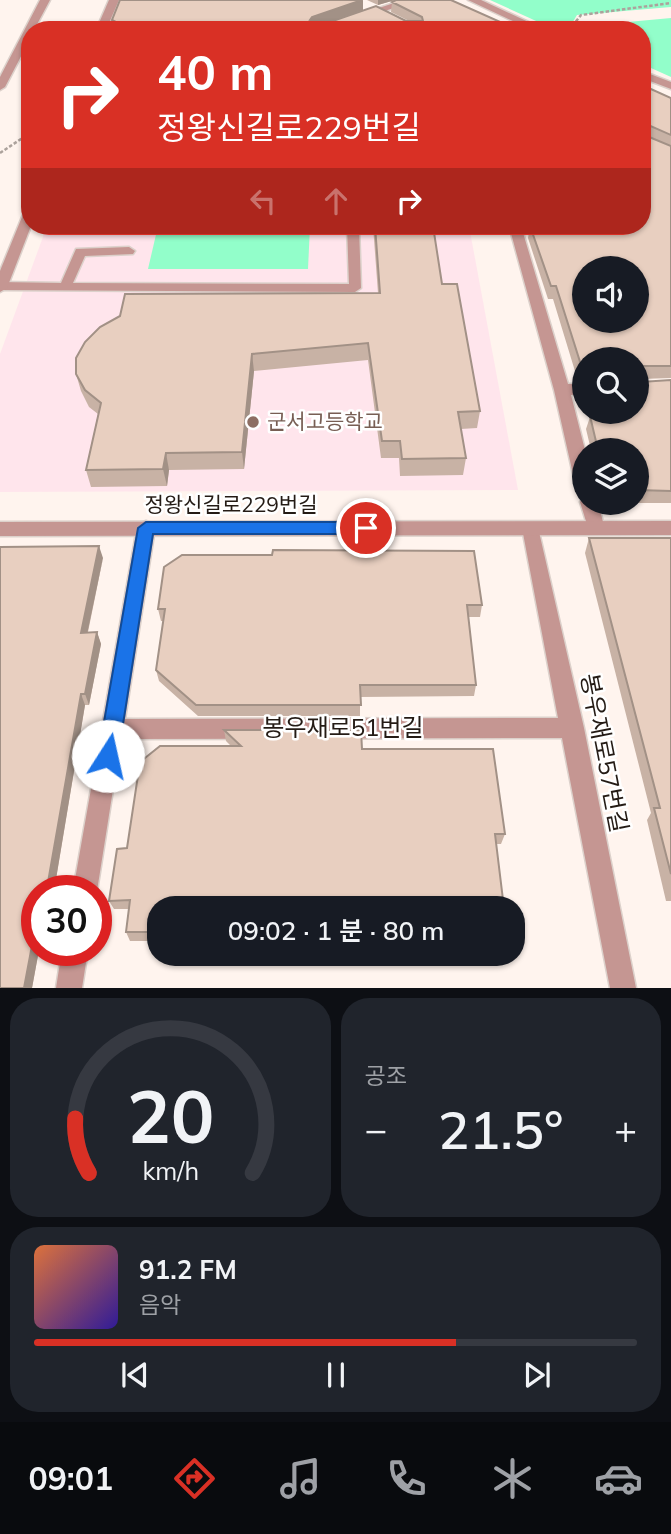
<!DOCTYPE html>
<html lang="ko">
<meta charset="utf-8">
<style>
body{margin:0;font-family:Mulish,"Noto Sans KR",sans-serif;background:#20242c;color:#f1f3f6;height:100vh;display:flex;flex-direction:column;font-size:26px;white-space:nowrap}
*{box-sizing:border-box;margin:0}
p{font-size:23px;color:#9ea1a6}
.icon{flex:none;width:38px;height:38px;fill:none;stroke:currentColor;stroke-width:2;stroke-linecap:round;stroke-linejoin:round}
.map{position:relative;height:988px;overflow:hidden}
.sheet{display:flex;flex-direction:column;gap:10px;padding:10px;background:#0d0f14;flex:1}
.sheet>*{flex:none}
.hud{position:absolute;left:21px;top:21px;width:630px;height:214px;border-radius:28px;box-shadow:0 2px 5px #0004;background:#d93025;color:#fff;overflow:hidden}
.controls{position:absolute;left:572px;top:256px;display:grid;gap:14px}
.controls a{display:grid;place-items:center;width:77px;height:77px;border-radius:50%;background:#171b24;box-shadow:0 2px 5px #0004;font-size:35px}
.speed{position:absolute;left:21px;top:875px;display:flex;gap:14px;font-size:35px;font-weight:700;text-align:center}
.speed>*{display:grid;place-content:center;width:91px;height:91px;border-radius:50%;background:#171b24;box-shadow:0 2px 5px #0004;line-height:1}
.speed .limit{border:10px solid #d22;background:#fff;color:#111}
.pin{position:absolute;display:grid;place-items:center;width:60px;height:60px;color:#fff;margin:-30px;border:4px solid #fff;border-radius:50%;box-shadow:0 2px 7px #0007}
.me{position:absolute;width:77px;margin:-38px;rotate:10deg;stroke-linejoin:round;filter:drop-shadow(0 0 5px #0008)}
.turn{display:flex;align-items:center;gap:24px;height:147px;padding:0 21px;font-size:32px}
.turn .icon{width:91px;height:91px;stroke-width:2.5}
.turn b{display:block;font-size:49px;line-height:60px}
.lanes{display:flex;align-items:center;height:66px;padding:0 21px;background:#0003;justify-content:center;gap:35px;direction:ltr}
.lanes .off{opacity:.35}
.big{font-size:52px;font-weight:600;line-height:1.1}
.sheet .widget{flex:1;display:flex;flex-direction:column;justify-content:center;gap:10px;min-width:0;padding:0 24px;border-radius:28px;background:#20242c}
.sheet .dial{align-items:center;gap:0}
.dial svg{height:182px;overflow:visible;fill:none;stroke:#363941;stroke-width:7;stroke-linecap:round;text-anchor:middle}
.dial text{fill:#f1f3f6;stroke:none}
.song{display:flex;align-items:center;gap:21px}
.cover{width:84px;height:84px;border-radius:10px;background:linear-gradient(135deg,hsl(20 70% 55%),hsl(250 70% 35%))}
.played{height:7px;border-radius:4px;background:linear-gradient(90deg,#d93025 70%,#363941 70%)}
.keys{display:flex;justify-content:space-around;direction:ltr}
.heat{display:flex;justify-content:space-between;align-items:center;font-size:38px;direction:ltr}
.sheet .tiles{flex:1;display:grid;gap:10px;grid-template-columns:1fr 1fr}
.widget:last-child{grid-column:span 2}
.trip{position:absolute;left:147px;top:896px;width:378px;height:70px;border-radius:28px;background:#171b24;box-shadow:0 2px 5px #0004;font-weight:600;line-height:70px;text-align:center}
.tab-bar{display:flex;height:112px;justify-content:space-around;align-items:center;background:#090b0e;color:#9ea1a6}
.tab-bar .icon{width:49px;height:49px}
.tab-bar .current{color:#d93025}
.tab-bar b{font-size:32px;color:#f1f3f6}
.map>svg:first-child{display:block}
.education{fill:#ffe5ec}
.green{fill:#92feca}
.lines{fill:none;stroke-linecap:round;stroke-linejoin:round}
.service-casing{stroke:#dcd1cb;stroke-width:3}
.minor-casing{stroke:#dcd1cb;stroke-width:3}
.tertiary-casing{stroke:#dcd1cb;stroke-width:3}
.path{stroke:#aca29c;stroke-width:2.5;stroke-dasharray:3.5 2;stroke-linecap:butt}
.service{fill:#c59692;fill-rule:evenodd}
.minor{fill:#c59692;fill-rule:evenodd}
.tertiary{fill:#c59692;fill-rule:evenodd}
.wall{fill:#c8b2a5}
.shaded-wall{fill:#a29186}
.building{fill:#e8cfc0;stroke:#a29186;stroke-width:2;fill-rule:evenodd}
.route{fill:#1a73e8;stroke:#114b97;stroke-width:2}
.education-dot{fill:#8d6e63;stroke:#fff;stroke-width:2.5}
.labels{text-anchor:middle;stroke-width:5;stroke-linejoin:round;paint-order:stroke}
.education-label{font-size:21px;fill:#785e54;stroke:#fff;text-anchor:start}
.street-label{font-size:21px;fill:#241b15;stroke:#fff}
.near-street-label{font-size:24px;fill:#241b15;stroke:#fff}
</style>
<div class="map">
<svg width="671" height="988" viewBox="0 0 671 988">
<rect width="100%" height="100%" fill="#fff4ee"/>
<!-- education -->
<polygon class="education" points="47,226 469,226 518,490 0,492 0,354"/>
<!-- green -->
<g class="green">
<polygon points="490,0 671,0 671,7 577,15 568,30 556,30"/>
<polygon points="671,18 671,77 642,64 642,30 605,30 606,24"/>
<polygon points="158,226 310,226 308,269 148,269"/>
</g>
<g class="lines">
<defs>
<polygon id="service" points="347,226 359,226 361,288 355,292 0,290 1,282 61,283 76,249 129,247 135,251 133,254 85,256 73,283 349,284"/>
<g id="minor">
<polygon points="109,0 119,0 106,30 96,30"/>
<polygon points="403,0 417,0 329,30 313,30"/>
<polygon points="468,0 481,0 546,30 532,30"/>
<polygon points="642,71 671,82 671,89 642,78"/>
<polygon points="30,208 31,226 7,288 0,292 0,271 24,212"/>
<polygon points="509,226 521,226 568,384 584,384 584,394 571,395 585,450 584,489 578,488 575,483 554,390"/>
<polygon points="583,497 584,502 598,502 604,526 601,531 589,531 580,502"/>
<polygon points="146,521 152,523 155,528 125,719 558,718 522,528 525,523 537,523 584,728 636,988 610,988 562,738 121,739 97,891 96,893 96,891 73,891 137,528 140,523"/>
<polygon points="62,950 88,950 82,988 56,988"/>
</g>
<g id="tertiary">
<polygon points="40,0 50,0 34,30 30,30 30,39 5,87 0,90 0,77"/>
<polygon points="671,521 671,535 0,536 0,522"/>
</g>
</defs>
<!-- service casing -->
<use href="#service" class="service-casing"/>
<!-- minor casing -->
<use href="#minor" class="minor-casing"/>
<!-- tertiary casing -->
<use href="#tertiary" class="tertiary-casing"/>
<!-- path -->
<g class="path">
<polyline points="569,30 581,15 671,3"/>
<polyline points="0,153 30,133"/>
</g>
<!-- service -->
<use href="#service" class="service"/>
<!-- minor -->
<use href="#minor" class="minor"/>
<!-- tertiary -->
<use href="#tertiary" class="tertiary"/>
</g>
<!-- wall -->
<g class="wall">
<polygon points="363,0 363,10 406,21 409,21 391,12 392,2 518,30 113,30 112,20"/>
<polygon points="367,0 395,0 378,5"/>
<polygon points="642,85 671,98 671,378 641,379 641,382 671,380 671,503 617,503 616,502 637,502 637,450 591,450 586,429 590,417 588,411 637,411 584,359 584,383 578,381 553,299 548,299 528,238 530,226 642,226"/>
<polygon points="56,226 145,226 144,228 58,230"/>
<polygon points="373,226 433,226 442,284 480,411 477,428 461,429 466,458 463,475 400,476 399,458 381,458 368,360 254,371 244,469 169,470 167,486 91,487 86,470 98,414 89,407 81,391 76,374 378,293"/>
<polygon points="589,538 671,538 671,901 666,901 647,820 651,813 585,553"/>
<polygon points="103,558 88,632 97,632 101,644 89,705 85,705 54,891 37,891 37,950 39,950 32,988 0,988"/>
<polygon points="482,605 480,617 468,617 476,685 474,696 360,697 360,716 198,716 159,681 156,670 163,621 161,621 158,609"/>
<polygon points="224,730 362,749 505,834 501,844 496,844 159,908 159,941 130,941 126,932 129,909 114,909 109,901 127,848 231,746 226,741"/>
<polygon points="250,954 370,954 369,959 251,960"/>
</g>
<!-- shaded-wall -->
<g class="shaded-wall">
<polygon points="363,0 363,10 312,28 310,20 312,17"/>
<polygon points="378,0 395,0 378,5"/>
<polygon points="252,354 254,371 244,469 242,452"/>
<polygon points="166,453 169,470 167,486 163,469"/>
<polygon points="99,546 103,558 85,644 81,633"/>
<polygon points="97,632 101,644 89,705 85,694"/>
<polygon points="81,694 85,705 54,891 48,891 47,888"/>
<polygon points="37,919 37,950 39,950 32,988 24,988"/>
</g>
<!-- building -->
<g class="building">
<polygon points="120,0 362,0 312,17 310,20 330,22 376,6 406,21 423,21 422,17 392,2 396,0 451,0 518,30 113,30 116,22 112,20"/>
<path d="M642,85L671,98V135L646,124H643L642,134L671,146V366H641L638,369L641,382L671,380V491L637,490V450H598L590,416H597L596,411H637V359H584V369L582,368L556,286H551L530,226H642ZM584,268H637V320H584Z"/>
<polygon points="375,226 433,226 442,284 457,284 480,411 458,412 466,458 402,459 400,441 382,441 368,343 252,354 242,452 166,453 163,469 86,470 101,403 85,390 76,374 76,358 85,342 100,327 120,316 125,294 380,293"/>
<polygon points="589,538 671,538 671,874 654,808 660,808"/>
<polygon points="99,546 81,633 97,632 85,694 81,694 47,888 42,888 42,891 37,891 37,919 24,988 0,988 0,547"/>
<polygon points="273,550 474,551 482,605 467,605 476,685 360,685 361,705 196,705 156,670 165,609 158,609 164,567 182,555 272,555"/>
<polygon points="224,730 361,730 362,749 493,749 505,834 495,834 504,908 159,908 159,932 126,932 130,900 109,901 117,849 127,848 140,762 160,746 241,746"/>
</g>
<!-- route -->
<polygon class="route" points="146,522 366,522 374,528 366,534 153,534 118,756 115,762 108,765 101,762 98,756 138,528"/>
<!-- markers -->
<circle class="education-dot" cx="253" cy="422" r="7"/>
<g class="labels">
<!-- education labels -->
<g class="education-label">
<text x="267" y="429">군서고등학교</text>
</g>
<!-- street labels -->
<g class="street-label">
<text x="231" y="512">정왕신길로229번길</text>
</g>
<!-- near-street labels -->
<g class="near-street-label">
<text x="343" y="736">봉우재로51번길</text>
<text transform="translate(604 753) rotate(79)" y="8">봉우재로57번길</text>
</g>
</g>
</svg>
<div class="controls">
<a><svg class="icon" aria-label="sound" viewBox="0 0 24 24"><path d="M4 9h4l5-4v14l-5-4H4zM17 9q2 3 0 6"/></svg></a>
<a><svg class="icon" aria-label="search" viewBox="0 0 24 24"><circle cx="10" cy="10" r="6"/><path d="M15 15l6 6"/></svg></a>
<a><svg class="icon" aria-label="layers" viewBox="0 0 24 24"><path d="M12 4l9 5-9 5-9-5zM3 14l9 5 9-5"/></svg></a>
</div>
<div class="speed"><div class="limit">30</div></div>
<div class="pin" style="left:366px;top:528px;background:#d93025"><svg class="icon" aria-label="arrive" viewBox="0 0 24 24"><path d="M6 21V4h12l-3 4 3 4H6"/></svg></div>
<svg class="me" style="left:108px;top:756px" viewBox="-20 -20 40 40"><circle r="19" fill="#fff"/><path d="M0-13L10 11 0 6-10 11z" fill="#1a73e8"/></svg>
<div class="trip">09:02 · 1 분 · 80 m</div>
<div class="hud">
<div class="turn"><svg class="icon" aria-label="right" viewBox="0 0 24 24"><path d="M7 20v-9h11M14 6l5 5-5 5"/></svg><div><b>40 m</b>정왕신길로229번길</div></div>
<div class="lanes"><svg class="icon off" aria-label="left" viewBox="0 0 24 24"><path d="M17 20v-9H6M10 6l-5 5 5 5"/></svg><svg class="icon off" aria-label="ahead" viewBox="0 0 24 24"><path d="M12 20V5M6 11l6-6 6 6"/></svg><svg class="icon" aria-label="right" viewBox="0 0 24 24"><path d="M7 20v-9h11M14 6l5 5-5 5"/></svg></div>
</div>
</div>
<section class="sheet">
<div class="tiles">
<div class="widget dial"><svg viewBox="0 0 100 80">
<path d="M14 69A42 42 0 1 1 86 69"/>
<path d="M14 69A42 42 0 0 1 8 45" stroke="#d93025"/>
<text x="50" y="56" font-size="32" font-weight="700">20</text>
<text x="50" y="72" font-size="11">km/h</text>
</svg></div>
<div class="widget"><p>공조</p>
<div class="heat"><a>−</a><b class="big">21.5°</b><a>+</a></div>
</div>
<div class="widget">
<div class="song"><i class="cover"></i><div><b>91.2 FM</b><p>음악</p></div></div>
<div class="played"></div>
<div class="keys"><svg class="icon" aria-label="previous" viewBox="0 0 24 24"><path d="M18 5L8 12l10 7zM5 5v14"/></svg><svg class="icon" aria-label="pause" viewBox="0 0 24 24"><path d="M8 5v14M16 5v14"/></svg><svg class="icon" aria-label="next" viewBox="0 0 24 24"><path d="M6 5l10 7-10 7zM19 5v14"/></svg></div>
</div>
</div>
</section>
<nav class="tab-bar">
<b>09:01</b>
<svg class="icon current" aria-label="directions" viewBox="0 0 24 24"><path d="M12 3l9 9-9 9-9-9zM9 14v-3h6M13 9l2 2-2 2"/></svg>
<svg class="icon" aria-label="music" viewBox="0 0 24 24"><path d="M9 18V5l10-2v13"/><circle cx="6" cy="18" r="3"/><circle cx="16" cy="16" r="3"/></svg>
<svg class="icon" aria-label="phone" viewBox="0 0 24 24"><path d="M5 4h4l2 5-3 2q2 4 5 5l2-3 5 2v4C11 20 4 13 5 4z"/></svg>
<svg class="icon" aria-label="climate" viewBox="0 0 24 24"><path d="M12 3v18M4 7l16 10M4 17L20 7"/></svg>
<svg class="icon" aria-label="car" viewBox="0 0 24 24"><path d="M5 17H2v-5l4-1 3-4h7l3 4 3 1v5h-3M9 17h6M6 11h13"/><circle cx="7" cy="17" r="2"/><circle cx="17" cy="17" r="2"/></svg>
</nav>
